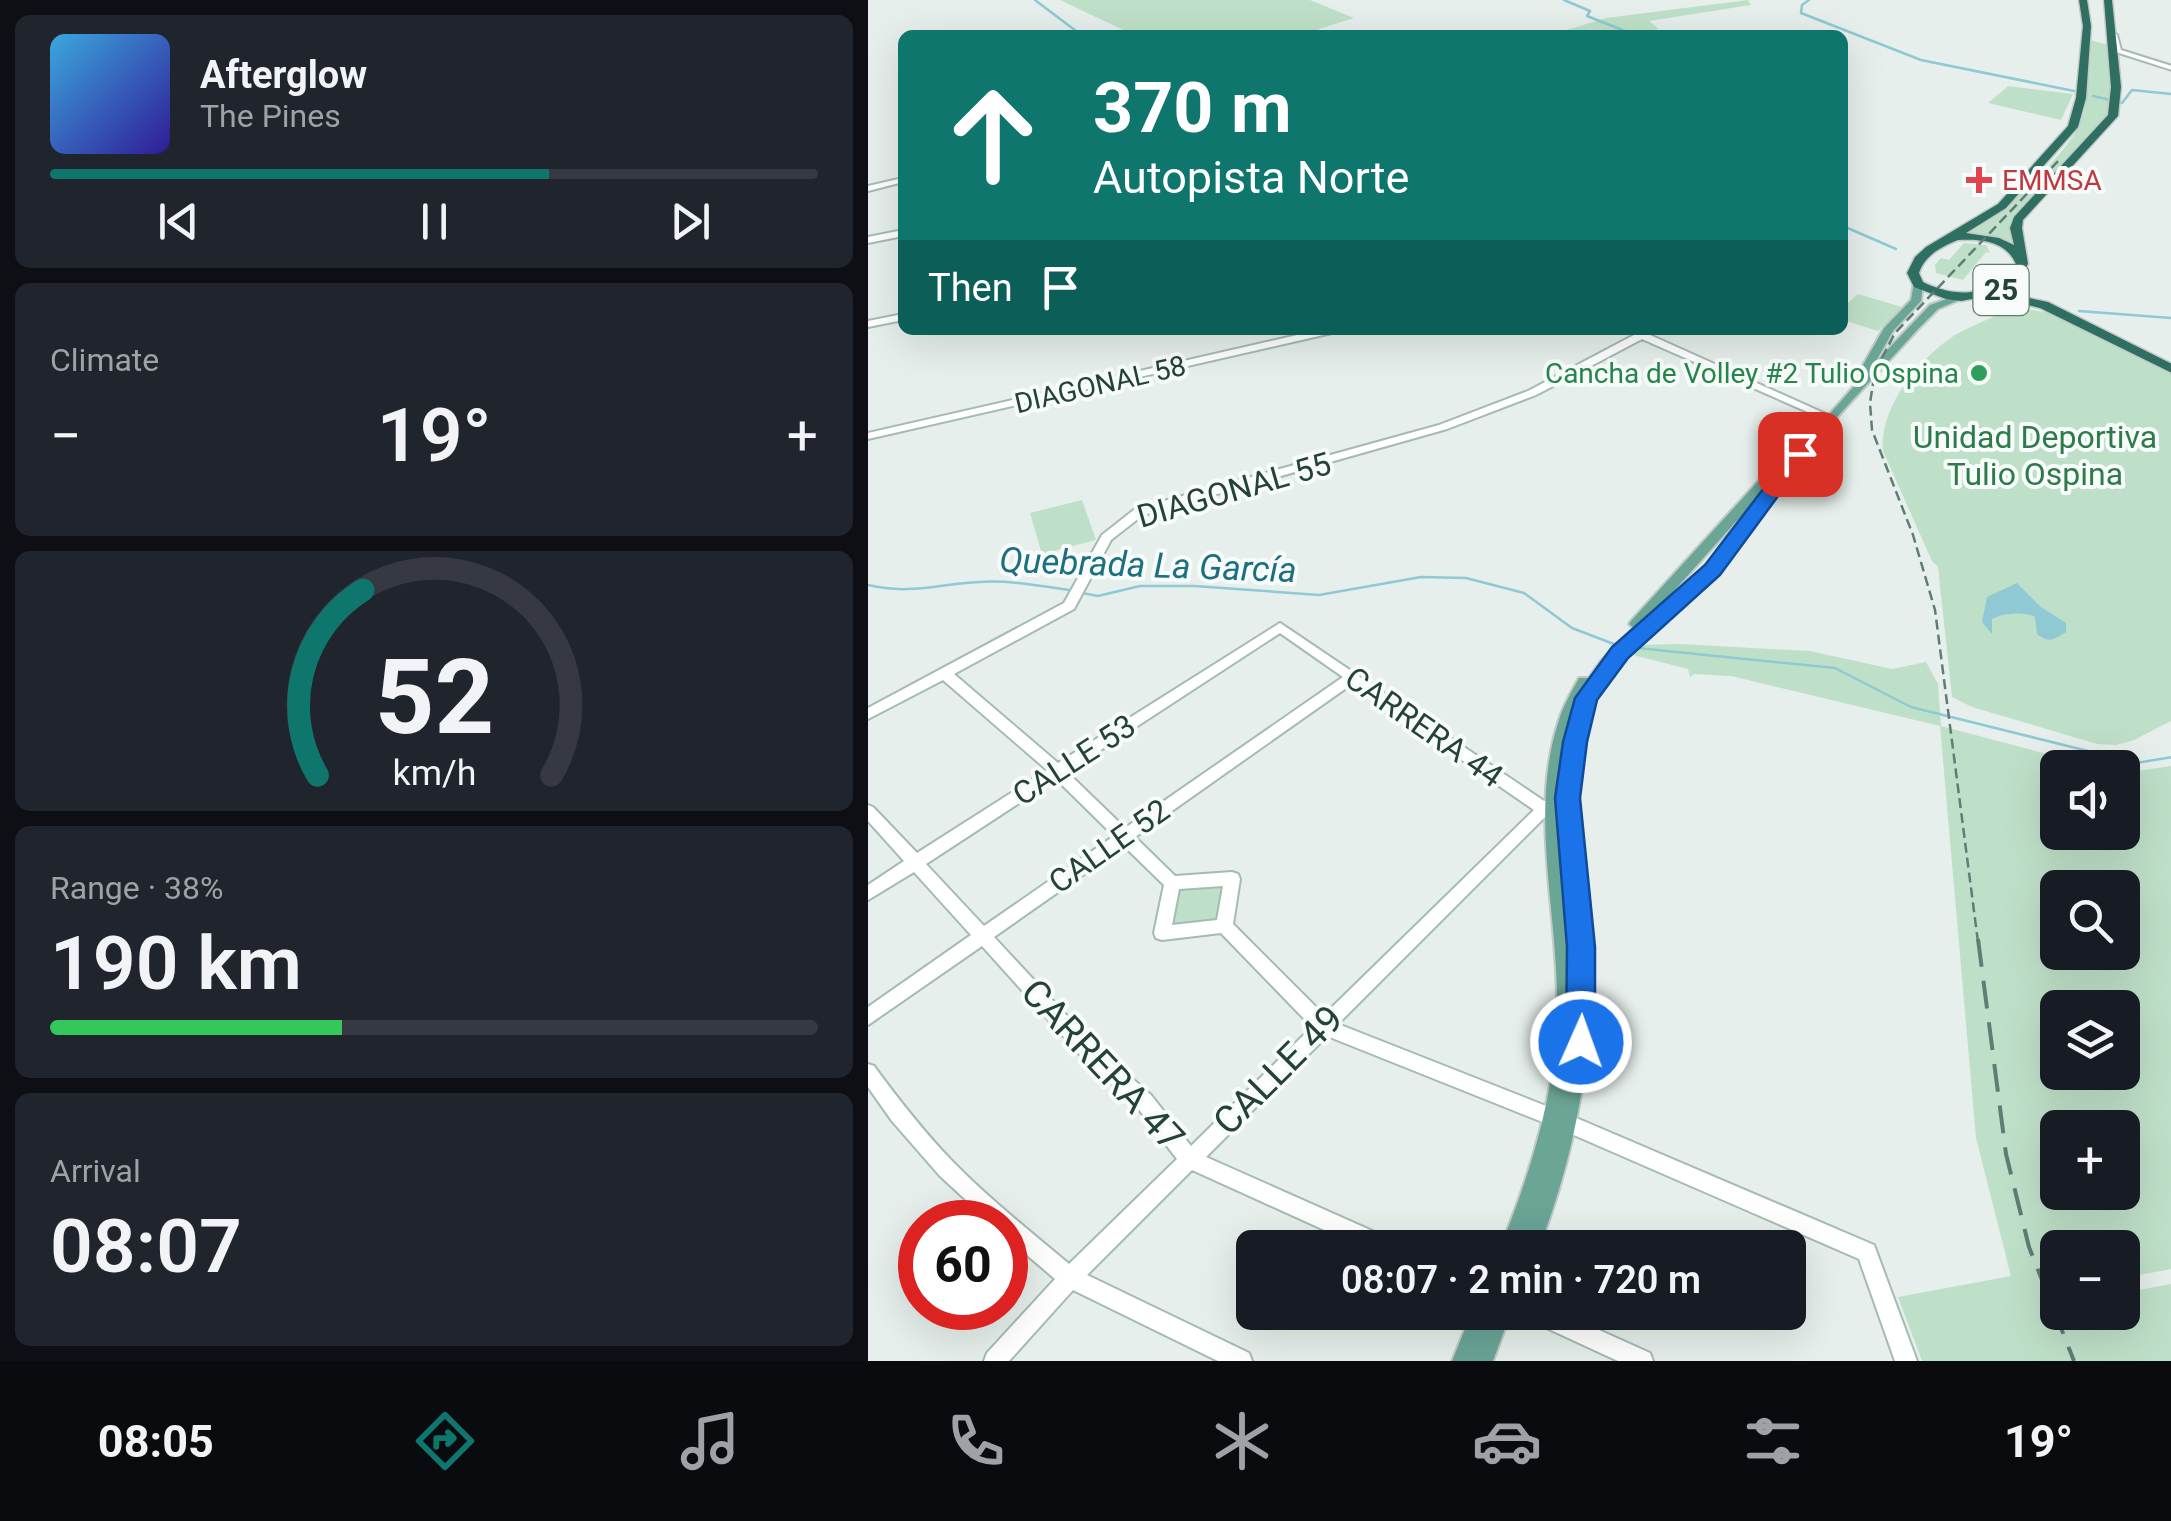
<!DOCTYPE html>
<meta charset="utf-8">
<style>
body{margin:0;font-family:Roboto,sans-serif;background:#20242c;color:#f1f3f6;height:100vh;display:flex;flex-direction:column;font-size:38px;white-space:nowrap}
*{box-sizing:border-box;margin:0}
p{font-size:32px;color:#9ea1a6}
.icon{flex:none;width:55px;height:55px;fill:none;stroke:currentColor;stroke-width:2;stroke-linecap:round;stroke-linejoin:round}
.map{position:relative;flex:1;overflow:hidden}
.panel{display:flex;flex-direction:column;gap:15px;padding:15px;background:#0d0f14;width:868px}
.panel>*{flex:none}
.hud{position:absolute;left:30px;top:30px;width:950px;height:305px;border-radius:15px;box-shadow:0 10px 40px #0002;background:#0f766e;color:#fff;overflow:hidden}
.controls{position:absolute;left:1172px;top:750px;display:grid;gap:20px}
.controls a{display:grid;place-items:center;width:100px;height:100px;border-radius:15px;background:#171b24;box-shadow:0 10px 40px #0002;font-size:50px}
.speed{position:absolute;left:30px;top:1200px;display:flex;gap:20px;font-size:50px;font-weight:700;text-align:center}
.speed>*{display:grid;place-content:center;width:130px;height:130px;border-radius:50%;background:#171b24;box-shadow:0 10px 40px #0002;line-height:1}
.speed .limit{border:15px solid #d22;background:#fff;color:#111}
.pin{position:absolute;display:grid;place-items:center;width:85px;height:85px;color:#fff;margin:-42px;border-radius:20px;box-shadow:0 5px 15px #0006}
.me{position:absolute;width:110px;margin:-55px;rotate:2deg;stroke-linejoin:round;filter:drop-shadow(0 0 8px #0008)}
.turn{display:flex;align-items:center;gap:35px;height:210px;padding:0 30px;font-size:45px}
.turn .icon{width:130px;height:130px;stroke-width:2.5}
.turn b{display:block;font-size:70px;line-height:85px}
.then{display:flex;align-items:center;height:95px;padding:0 30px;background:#0003;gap:20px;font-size:38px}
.big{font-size:75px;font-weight:600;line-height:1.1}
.panel .widget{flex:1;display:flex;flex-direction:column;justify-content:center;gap:15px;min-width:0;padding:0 35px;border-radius:15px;background:#20242c}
.panel .dial{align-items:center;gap:0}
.dial svg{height:260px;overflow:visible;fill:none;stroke:#363941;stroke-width:7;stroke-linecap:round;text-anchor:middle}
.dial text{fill:#f1f3f6;stroke:none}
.song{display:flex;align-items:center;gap:30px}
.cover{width:120px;height:120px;border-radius:15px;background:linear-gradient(135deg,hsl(200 70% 55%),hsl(250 70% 35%))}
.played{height:10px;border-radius:5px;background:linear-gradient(90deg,#0f766e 65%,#363941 65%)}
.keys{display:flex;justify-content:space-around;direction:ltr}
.heat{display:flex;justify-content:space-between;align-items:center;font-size:55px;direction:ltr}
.charge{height:15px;border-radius:8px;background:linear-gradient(90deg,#34c759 38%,#363941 0)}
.trip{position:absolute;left:368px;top:1230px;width:570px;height:100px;border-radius:15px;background:#171b24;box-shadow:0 10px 40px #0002;font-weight:600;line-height:100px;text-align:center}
.tabs{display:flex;height:160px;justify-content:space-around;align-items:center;background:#090b0e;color:#9ea1a6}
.tabs .icon{width:70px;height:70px}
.tabs .selected{color:#0f766e}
.tabs b{font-size:45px;color:#f1f3f6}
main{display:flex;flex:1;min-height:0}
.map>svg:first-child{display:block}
.green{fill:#bfe0c8;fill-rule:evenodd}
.water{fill:#8ec9d4}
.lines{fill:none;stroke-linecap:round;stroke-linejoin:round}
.stream{stroke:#8ec9d4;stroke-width:2.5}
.secondary-casing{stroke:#a4bbb3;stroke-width:4}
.primary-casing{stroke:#c2cac8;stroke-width:4}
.highway-casing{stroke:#c2cac8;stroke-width:3}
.secondary{fill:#fff;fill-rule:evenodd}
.primary{fill:#6aa596;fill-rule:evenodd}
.highway{fill:#2f6f62;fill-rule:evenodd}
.rail-far1{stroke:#5f7d75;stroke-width:2.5;stroke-dasharray:10 5;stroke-linecap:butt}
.rail{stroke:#5f7d75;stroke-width:4;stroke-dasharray:28 14;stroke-linecap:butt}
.route{fill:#1a73e8;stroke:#114b97;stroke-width:2.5}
.health-dot{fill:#e0444e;stroke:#f7fbf9;stroke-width:4}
.leisure-dot{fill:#2e9e5b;stroke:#f7fbf9;stroke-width:4}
.labels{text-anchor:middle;stroke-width:8;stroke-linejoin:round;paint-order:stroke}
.far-health-label{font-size:28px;fill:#be3a42;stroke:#f7fbf9;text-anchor:start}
.far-leisure-label{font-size:28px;fill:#27864d;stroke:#f7fbf9;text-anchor:end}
.far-street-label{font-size:28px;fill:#24423a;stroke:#f7fbf9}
.shield{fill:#f7fbf9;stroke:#637a73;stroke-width:2.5}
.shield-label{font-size:30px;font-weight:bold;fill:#24423a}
.park-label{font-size:32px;fill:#2d7a4b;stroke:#f7fbf9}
.street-label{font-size:32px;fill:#24423a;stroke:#f7fbf9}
.water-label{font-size:35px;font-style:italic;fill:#1c6f80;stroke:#f7fbf9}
.near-street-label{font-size:38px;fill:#24423a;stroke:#f7fbf9}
</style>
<main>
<section class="panel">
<div class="widget">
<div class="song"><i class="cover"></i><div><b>Afterglow</b><p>The Pines</p></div></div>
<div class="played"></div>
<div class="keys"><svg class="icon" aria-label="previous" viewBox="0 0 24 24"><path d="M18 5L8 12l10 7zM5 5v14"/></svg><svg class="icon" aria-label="pause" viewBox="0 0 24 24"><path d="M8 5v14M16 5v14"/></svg><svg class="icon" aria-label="next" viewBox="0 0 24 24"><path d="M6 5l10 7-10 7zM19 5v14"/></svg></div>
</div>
<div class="widget"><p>Climate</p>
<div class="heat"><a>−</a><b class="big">19°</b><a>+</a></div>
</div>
<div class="widget dial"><svg viewBox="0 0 100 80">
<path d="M14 69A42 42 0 1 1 86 69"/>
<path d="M14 69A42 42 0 0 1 28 12" stroke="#0f766e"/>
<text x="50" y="56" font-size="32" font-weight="700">52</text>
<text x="50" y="72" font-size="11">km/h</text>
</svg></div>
<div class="widget"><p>Range · 38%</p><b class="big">190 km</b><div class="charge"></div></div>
<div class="widget"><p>Arrival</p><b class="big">08:07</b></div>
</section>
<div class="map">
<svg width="1304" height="1361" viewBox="0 0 1304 1361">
<rect width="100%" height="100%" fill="#e6efeb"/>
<!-- green -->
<g class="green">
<polygon points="192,0 442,0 486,18 439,33 415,35 266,35"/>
<polygon points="880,0 883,5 781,21 791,29 774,33 777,35 682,35 738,18"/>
<path d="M1222,40L1240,45L1243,96L1238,116L1150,211L1143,227L1148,247L1115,234L1095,233C1131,214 1193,162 1211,126C1223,102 1218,67 1222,40Z"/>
<polygon points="1140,86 1205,94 1193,120 1120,103"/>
<polygon points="1096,243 1118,245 1122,253 1118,252 1095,280 1068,273 1067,265 1073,258 1081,260"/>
<polygon points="990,294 1034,307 1010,331 975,320 975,307"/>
<path d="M1141,306L1188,314L1303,373V721L1266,740L1248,745L1229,744L1104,707L1084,697L1070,567L1064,561L1015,451C1011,409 1048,363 1080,340C1098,326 1126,320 1141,306Z"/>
<polygon points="214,500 228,540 174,554 162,513"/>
<path d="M812,644L942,651L1024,669L1058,662L1070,684L1073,726L1229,767L1190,768V832H1255V773L1303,766V1269L1255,1278V1248H1190V1312H1255V1293L1303,1284V1361H1054L1030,1297L1143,1276L1108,1138L1072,726L863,676L826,674L822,677L820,669L761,654L768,645ZM1190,888H1255V952H1190ZM1190,1008H1255V1072H1190ZM1190,1128H1255V1192H1190Z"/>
<polygon points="360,882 353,924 298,929 307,886"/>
</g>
<!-- water -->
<path class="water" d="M1149,583L1173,607L1198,623V632C1187,639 1181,644 1169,634L1167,617C1157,611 1134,613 1124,619V634L1114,622L1119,597Z"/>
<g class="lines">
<!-- stream -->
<g class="stream">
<polyline points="167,0 208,31 242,35"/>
<polyline points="696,0 722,11 719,16 767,35"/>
<polyline points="941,0 934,5 933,13 1053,60 1206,91"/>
<polyline points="1225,96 1242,100"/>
<polyline points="1254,103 1264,90 1304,94"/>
<polyline points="975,226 1028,249"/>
<polyline points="1133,301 1145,305"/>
<polyline points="1211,311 1304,318"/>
<path d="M0,585C41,595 70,584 111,582C143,580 174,586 206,591"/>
<polyline points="214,593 230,596 272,586 326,586 451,595 553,577 598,578 656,593 704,628 751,646"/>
<polyline points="759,647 967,668 1043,707 1268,763 1304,757"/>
</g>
<defs>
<g id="secondary">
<polygon points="1246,33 1249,35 1253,50 1304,66 1304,70 1248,52 1243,35"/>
<polygon points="35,178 35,182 0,191 0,186"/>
<polygon points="35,230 35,236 0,243 0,237"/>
<polygon points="35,314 35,320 0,327 0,321"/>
<polygon points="451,330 469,330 464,333 0,439 0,433"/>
<path d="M758,330H783L784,332L782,335L969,419L964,422L960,421L774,339L668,395L579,429L275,515L243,540L206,609L86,674L190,763L412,623L676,801H685L688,805L686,808L699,819L696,823L691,825L677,817L470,1024L706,1117L1006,1245L1049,1361H1027L991,1259L692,1129L459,1036L338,1157L527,1241L530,1248H496L324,1170L219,1275L381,1353L384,1361H350L205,1290L141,1361H116L119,1353L187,1279L138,1237V1222H122L72,1176L24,1121L0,1087V1064L6,1066C31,1100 56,1132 85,1162C121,1199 162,1231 201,1264L309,1159L269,1107L214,1057L114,946L0,1025V1007L103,935L46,872L0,900V885L36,861L0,821V805L5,807L49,853L179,770L75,680L0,719V708L196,603L234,535L267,509L571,425L660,391L766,335ZM412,633L475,677L257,828L199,772ZM484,684L666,810L456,1015L365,924L372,879L370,874L364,872L307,876L267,837ZM188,779L246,836L116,926L58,864ZM256,846L296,885L286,933L288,938L294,940L353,933L444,1027L323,1146L283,1095L226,1045L126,937ZM355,886L349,920L304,925L311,889Z"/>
<polygon points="656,1312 691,1312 782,1353 785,1361 750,1361 659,1319"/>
</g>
<g id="primary">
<path d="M1046,282L1055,284L1053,301L1025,331L1007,363L1062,305L1093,294L1098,297L1070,309L1051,328C1007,377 960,424 920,475C895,507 877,545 849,574C808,617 746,644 724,703C695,785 720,875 722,959C725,1059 707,1154 671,1248H632C663,1172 688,1092 689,1010C691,915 660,813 691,720C695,706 704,691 711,678H721L733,661L766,628L761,624L763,621L893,478L897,477L903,481L987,385L980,382L995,365L1016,328L1043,300ZM898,488L840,567L787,612Z"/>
<polygon points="604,1312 643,1312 625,1361 584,1361"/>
</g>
<path id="highway" d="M1211,0H1219L1223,26L1218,98L1210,127L1138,208L1098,233L1131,238L1146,245L1142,228L1146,217L1240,115L1243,87L1236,0H1244L1253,87L1250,116L1155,220L1154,228L1160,264L1149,279L1132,292L1180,302L1304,364V373L1172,308L1121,296L1093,301L1078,299L1046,287L1039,273L1047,257L1058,247L1130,204L1200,126L1208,98L1215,26ZM1090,240C1113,239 1138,241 1148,264C1125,297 1089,299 1055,282L1051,273C1057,255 1073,247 1090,240Z"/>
</defs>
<!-- secondary casing -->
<use href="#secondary" class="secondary-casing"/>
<!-- primary casing -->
<use href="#primary" class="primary-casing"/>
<!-- highway casing -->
<use href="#highway" class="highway-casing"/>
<!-- secondary -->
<use href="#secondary" class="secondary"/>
<!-- primary -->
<use href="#primary" class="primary"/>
<!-- highway -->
<use href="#highway" class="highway"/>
<!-- rail-far1 -->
<polyline class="rail-far1" points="1110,942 1067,610 1045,535 1004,430 1002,403 1007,371 1027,333 1191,160"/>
<!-- rail -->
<polyline class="rail" points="1110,939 1138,1154 1161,1247 1206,1361"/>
</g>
<!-- route -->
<polygon class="route" points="932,449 941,454 852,575 760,658 729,700 719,742 712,798 727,947 727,1042 723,1052 713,1056 702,1052 698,1042 699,947 687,798 695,742 707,698 744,647 837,565 925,450"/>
<!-- markers -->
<path class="health-dot" d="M1106 165h10v10h10v10h-10v10h-10v-10h-10v-10h10z"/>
<circle class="leisure-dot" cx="1111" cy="373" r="10"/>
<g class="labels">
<!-- far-health labels -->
<g class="far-health-label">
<text x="1134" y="190">EMMSA</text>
</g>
<!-- far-leisure labels -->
<g class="far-leisure-label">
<text x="1091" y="383">Cancha de Volley #2 Tulio Ospina</text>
</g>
<!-- far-street labels -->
<g class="far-street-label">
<text transform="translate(232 384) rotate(-13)" y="10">DIAGONAL 58</text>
</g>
<!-- shield labels -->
<rect class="shield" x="1105.5" y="265" width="55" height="50" rx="8"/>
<g class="shield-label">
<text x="1133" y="300">25</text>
</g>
<!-- park labels -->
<g class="park-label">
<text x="1167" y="448">Unidad Deportiva<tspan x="1167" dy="37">Tulio Ospina</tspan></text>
</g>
<!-- street labels -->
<g class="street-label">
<text transform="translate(366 490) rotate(-16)" y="11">DIAGONAL 55</text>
<text transform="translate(556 727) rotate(35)" y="11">CARRERA 44</text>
<text transform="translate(206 760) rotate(-33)" y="11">CALLE 53</text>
<text transform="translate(241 846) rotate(-35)" y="11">CALLE 52</text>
</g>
<!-- water labels -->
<g class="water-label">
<text transform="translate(280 565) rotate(2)" y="12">Quebrada La García</text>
</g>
<!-- near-street labels -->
<g class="near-street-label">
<text transform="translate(235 1065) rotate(47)" y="13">CARRERA 47</text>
<text transform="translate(410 1070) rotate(-45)" y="13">CALLE 49</text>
</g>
</g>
</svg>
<div class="controls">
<a><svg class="icon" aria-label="sound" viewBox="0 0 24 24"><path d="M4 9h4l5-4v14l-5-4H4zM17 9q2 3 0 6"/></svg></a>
<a><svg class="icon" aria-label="search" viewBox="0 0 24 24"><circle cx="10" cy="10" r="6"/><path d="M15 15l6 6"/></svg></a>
<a><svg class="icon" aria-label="layers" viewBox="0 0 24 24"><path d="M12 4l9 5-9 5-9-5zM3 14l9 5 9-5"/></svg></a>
<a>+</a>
<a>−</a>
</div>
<div class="speed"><div class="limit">60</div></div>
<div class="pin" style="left:932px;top:454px;background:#d93025"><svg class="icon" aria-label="arrive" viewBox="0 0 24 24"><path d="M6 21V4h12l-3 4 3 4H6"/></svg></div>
<svg class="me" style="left:713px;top:1042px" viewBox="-20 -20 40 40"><circle r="17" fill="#1a73e8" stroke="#fff" stroke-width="3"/><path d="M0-11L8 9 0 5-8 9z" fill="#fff"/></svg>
<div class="trip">08:07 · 2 min · 720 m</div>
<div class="hud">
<div class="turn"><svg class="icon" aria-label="ahead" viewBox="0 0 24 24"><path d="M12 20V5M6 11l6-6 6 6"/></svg><div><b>370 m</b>Autopista Norte</div></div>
<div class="then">Then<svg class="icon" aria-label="arrive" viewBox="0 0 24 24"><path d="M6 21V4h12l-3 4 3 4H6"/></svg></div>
</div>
</div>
</main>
<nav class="tabs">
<b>08:05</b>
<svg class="icon selected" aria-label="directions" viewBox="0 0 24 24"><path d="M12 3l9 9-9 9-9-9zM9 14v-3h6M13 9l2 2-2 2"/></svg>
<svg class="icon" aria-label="music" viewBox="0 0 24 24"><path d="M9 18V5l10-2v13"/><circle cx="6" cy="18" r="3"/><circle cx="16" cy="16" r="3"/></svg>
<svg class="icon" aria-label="phone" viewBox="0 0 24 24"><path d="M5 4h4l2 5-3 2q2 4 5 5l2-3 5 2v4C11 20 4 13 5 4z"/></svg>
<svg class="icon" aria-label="climate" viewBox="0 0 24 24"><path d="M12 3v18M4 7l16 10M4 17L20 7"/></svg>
<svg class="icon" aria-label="car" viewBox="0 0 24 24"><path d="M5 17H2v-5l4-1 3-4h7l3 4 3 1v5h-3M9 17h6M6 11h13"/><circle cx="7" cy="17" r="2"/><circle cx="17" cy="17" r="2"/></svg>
<svg class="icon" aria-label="filters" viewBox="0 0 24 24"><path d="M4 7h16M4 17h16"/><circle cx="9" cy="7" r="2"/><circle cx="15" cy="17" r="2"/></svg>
<b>19°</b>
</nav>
